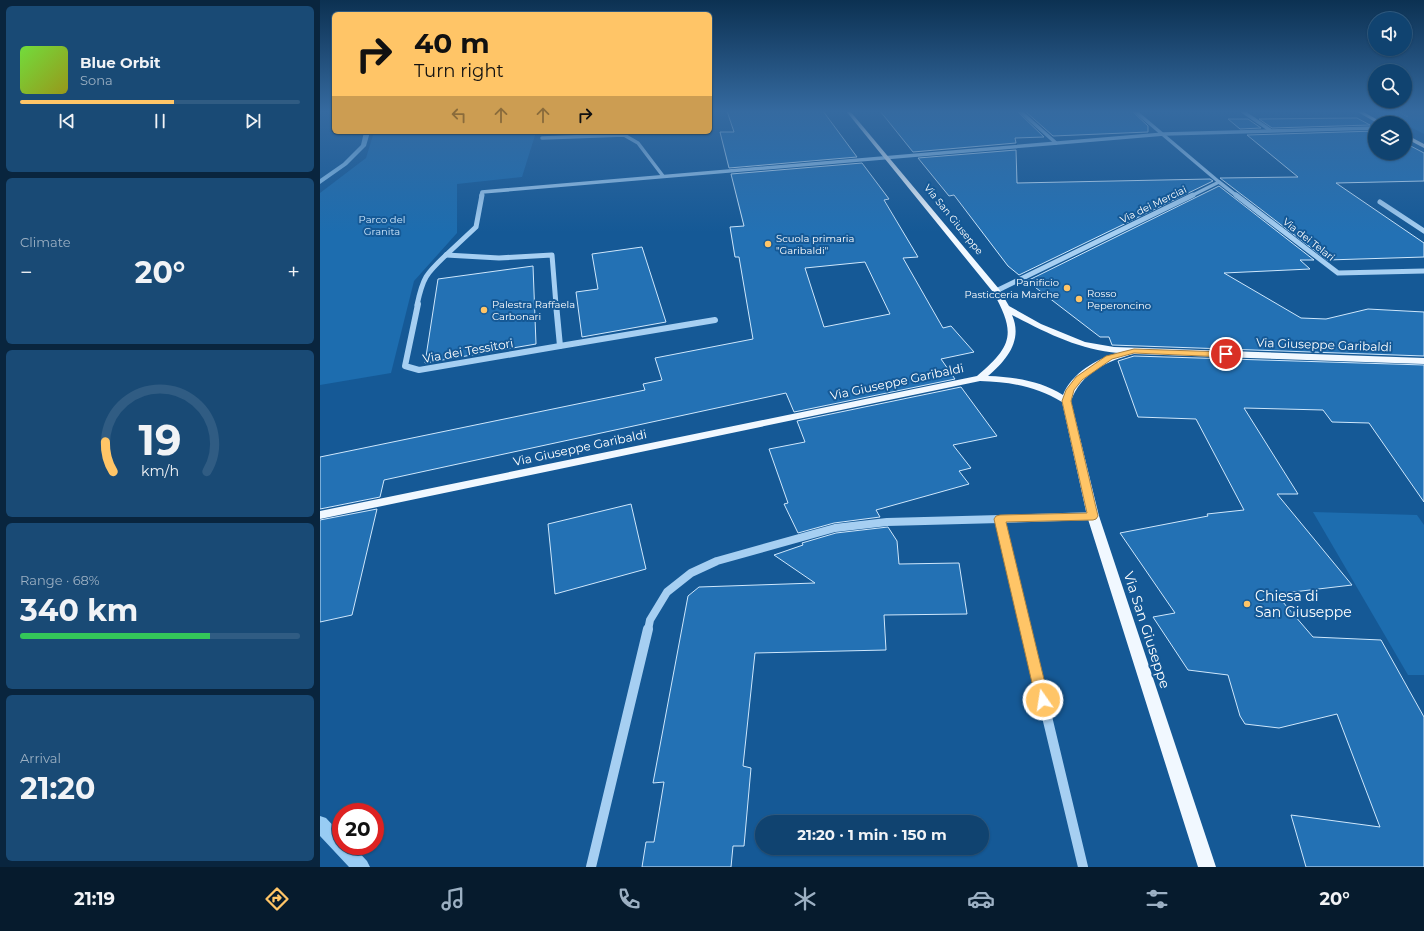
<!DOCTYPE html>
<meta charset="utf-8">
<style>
body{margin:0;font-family:Montserrat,sans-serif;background:#194a75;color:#f1f3f6;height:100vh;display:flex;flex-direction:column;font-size:15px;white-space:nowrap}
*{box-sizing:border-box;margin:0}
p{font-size:13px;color:#9cb0c3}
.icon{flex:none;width:22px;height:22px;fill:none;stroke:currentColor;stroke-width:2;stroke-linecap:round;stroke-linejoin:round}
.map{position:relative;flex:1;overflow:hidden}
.sheet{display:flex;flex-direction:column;gap:6px;padding:6px;background:#09253e;width:320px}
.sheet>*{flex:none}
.banner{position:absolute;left:12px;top:12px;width:380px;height:122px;border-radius:6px;box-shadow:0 1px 3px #0004,0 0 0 1px #305c83;background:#ffc567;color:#111;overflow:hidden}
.buttons{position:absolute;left:1048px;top:12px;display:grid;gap:8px}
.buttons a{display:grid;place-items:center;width:44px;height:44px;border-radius:50%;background:#104370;box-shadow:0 1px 3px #0004,0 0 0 1px #305c83;font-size:20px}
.speed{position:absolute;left:12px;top:803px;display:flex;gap:8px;font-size:20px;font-weight:700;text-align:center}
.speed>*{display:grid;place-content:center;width:52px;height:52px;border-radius:50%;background:#104370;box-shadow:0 1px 3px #0004,0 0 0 1px #305c83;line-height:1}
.speed .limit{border:6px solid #d22;background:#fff;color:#111}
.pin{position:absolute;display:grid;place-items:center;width:34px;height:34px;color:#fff;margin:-17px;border:2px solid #fff;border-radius:50%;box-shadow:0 1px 4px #0007}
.me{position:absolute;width:44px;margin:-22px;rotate:347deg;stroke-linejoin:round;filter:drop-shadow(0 0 3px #0008)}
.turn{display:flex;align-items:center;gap:14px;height:84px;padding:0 16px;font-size:18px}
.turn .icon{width:52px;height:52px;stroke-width:2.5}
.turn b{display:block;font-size:28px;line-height:34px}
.lanes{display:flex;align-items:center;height:38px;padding:0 16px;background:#0003;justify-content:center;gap:20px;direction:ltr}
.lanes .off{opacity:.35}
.big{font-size:30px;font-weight:700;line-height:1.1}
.sheet .tile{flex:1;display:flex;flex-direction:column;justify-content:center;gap:6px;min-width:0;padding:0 14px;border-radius:6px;background:#194a75}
.sheet .dial{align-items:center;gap:0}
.dial svg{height:104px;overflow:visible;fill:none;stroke:#305c83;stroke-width:7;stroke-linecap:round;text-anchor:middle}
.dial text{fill:#f1f3f6;stroke:none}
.song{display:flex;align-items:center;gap:12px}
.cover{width:48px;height:48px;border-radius:6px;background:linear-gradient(135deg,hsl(100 70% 55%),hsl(60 70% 35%))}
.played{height:4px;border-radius:2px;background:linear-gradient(90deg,#ffc567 55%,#305c83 55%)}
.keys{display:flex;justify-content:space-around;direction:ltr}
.heat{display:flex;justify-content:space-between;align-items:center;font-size:22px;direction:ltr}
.charge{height:6px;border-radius:3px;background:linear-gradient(90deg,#34c759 68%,#305c83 0)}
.trip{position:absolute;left:435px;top:815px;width:234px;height:40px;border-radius:20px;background:#104370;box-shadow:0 1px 3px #0004,0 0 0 1px #305c83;font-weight:700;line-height:40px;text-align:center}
.dock{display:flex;height:64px;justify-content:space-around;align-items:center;background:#061b2d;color:#9cb0c3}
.dock .icon{width:28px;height:28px}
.dock .active{color:#ffc567}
.dock b{font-size:18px;color:#f1f3f6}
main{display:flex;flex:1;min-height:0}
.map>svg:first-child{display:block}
.green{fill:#1d6daf}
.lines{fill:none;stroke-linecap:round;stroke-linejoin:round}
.stream{fill:#98ccf4;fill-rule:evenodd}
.building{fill:#2371b4;stroke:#cee7fc;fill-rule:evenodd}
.path{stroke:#a6cff2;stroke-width:1.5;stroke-dasharray:1 1.5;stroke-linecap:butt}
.minor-far4{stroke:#a6cff2;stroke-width:3.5}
.minor-far3{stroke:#a6cff2;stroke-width:5}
.minor-far2{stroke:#a6cff2;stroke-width:6}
.minor-far1{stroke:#a6cff2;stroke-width:8}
.minor{stroke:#a6cff2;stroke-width:10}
.major{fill:#f1f8ff;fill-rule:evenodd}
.route{fill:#ffc567;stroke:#a68043}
.poi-dot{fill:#ffc567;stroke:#155996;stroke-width:1.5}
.labels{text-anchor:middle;stroke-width:4;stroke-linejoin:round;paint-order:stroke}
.far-street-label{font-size:10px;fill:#fff;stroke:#155996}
.far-park-label{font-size:10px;fill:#cee7fc;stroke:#155996}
.far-poi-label{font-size:10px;fill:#fff;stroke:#155996;text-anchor:start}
.street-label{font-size:12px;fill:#fff;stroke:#155996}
.near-poi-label{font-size:14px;fill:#fff;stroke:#155996;text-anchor:start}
.near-street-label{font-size:14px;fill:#fff;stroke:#155996}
</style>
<main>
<section class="sheet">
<div class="tile">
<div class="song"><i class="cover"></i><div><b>Blue Orbit</b><p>Sona</p></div></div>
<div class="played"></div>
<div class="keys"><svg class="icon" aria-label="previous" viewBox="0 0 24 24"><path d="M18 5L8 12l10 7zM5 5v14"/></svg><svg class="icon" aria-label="pause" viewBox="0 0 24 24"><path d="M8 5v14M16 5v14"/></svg><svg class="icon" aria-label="next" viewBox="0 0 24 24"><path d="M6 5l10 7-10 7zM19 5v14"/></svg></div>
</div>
<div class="tile"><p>Climate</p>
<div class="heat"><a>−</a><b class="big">20°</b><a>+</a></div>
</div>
<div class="tile dial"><svg viewBox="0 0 100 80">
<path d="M14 69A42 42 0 1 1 86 69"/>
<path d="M14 69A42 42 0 0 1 8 46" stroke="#ffc567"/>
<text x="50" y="56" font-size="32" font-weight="700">19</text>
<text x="50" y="72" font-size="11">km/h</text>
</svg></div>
<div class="tile"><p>Range · 68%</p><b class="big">340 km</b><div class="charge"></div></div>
<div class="tile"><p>Arrival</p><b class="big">21:20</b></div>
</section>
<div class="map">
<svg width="1104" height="867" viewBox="0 0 1104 867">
<rect width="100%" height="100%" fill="#155996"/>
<!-- green -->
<g class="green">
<polygon points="1059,111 1104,111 1104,134"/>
<polygon points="54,132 216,132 202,177 137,184 137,233 94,281 71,373 0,385 0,193 46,158"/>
<polygon points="993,512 1097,515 1104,525 1104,675 1088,675"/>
</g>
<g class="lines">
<!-- stream -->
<g class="stream">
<polygon points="44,132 50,132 46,146 27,165 0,184 0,179 23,163 41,145"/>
<polygon points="0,816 6,818 21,834 21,846 33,846 47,861 50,867 29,867 0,836"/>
</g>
</g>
<!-- building -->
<g class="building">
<polygon points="407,111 503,111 537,157 409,168 400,132 414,132"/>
<polygon points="560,111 697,111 724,137 695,138 696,143 593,152"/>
<polygon points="705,111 812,111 828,126 828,132 733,136"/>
<polygon points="1037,118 1050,125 952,128 939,119"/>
<polygon points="908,119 928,119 941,128 920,129"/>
<polygon points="1055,131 1055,153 1085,153 1085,143 1104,153 1104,181 1016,183 1104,243 1104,257 1007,260 900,178 978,177 927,135"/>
<polygon points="696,150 697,183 890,179 893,181 699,275 688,266 634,195 629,196 598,158"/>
<path d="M542,163L569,199L564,200L598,257L583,258L623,328L631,326L654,352L621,359L635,379L474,412L466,393L64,480L60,497L0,509V457L325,390L323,384L342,380L335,358L433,339L419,257H415L410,227L424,226L411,174ZM545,262L570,314L504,327L485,268Z"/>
<polygon points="899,186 994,260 980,260 990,269 904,273 981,318 1006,319 1048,309 1104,312 1104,356 792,345 789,337 780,337 707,281"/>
<polygon points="322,247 346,322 262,337 256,292 278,289 272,254"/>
<polygon points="213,266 216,344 105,363 118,279"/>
<polygon points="814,356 1104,365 1104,502 1049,423 1012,422 1003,410 924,408 978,494 957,494 1032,585 956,594 993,637 1061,640 1104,717 1104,867 986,867 971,815 1060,827 1017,714 959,728 925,724 920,716 908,675 868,670 833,617 855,613 800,533 888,516 887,514 924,510 876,419 818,417 798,361"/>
<polygon points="641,387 677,436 633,445 651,468 639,471 649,484 556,510 560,517 514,523 478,533 464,504 468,503 449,449 485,442 477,421"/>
<polygon points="311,504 326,569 235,594 228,524"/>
<polygon points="57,509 32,615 0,622 0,520"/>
<polygon points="568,527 577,541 579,564 639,563 647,614 564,615 566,650 435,653 423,766 431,768 424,846 413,846 411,867 322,867 326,842 334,842 344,782 333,783 368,596 379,587 495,583 454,555 483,545 482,543 516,533"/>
</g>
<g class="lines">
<!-- path -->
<polyline class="path" points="1078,111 1088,117"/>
<!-- minor-far4 -->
<g class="minor-far4">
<polyline points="700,111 736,143"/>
<polyline points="815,111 899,182 871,196"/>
<polyline points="922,111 950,130"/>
<polyline points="222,138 304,135 318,143 343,176"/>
<polyline points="899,182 917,196"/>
<polyline points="161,196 162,192 844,134 1055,128"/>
</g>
<!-- minor-far3 -->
<g class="minor-far3">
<polyline points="916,195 1018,273 1104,271"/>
<polyline points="1060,202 1104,231"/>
<polyline points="126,255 179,258 232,255 236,305"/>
<polyline points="126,255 156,227 162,195"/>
<polyline points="676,291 873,195"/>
<path d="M97,305C103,277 106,274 126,255"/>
</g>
<!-- minor-far2 -->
<g class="minor-far2">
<polyline points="98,304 85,366 99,370 240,346 236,304"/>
<polyline points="240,346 395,320"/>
</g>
<!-- minor-far1 -->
<g class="minor-far1">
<polyline points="328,630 330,620 347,592 371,573 397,561 515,528 567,522 680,519"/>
<polyline points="706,630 680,519 773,516"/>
</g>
<!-- minor -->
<g class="minor">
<polyline points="706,629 763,867"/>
<polyline points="271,867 328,629"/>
</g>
<!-- major -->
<g class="major">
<path d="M526,111H530L679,289L689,306L721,324L765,342L794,347L1104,358V364L814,354C787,361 761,373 751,401L779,516L896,867H878L767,516L742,402C716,386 690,382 660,381L0,519V511L657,376C693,346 696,333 673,292ZM692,315C726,333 760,350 798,353C777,358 751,374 743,395C721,381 695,377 668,376C687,360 703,340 692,315Z"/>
<polygon points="1036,111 1042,111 1063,123 1057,123"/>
<polygon points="1085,134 1104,144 1104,148 1085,138"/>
</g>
</g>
<!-- sky -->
<linearGradient id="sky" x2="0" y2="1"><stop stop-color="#0c3152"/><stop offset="0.48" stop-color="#356aa0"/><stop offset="1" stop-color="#356aa0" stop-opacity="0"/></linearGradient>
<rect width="1104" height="232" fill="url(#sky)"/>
<!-- route -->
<polygon class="route" points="814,349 906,352 910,354 906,357 814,353 792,359 762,380 754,390 751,401 778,516 776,519 773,520 686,522 729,700 728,705 723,706 718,705 716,700 674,519 676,516 680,515 767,513 742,401 746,390 756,377 786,356"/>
<!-- markers -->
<g class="poi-dot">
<circle cx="448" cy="244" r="4"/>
<circle cx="747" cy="288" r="4"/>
<circle cx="759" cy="299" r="4"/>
<circle cx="164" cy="310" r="4"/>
<circle cx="927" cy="604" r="4"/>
</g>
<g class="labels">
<!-- far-street labels -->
<g class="far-street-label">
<text transform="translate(833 204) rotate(-26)" y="4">Via dei Merciai</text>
<text transform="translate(634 219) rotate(51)" y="4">Via San Giuseppe</text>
<text transform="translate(989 239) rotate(38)" y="4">Via dei Telari</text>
</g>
<!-- far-park labels -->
<g class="far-park-label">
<text x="62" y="223">Parco del<tspan x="62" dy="12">Granita</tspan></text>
</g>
<!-- far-poi labels -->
<g class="far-poi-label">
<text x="456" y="242">Scuola primaria<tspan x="456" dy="12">"Garibaldi"</tspan></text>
<text x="739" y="286" text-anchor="end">Panificio<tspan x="739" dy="12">Pasticceria Marche</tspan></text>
<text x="767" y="297">Rosso<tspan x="767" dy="12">Peperoncino</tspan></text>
<text x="172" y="308">Palestra Raffaela<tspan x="172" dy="12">Carbonari</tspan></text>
</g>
<!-- street labels -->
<g class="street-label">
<text transform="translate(1004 345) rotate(2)" y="4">Via Giuseppe Garibaldi</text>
<text transform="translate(148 351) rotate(-10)" y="4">Via dei Tessitori</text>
<text transform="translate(577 382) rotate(-12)" y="4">Via Giuseppe Garibaldi</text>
<text transform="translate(260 448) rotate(-12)" y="4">Via Giuseppe Garibaldi</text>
</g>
<!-- near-poi labels -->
<g class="near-poi-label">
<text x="935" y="601">Chiesa di<tspan x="935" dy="16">San Giuseppe</tspan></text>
</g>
<!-- near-street labels -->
<g class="near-street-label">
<text transform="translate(827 630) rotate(72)" y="5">Via San Giuseppe</text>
</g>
</g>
</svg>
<div class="buttons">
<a><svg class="icon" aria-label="sound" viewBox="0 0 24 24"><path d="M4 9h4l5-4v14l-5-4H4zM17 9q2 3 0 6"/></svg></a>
<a><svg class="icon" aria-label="search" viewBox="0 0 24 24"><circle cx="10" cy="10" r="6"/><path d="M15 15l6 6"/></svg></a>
<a><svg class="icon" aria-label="layers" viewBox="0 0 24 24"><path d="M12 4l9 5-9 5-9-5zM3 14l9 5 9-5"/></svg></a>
</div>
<div class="speed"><div class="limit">20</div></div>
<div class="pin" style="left:906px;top:354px;background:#d93025"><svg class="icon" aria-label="arrive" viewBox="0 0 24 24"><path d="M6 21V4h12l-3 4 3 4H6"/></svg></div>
<svg class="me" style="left:723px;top:700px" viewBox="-20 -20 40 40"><circle r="17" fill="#ffc567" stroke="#fff" stroke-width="3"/><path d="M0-11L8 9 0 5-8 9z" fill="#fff"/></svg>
<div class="trip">21:20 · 1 min · 150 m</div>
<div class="banner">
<div class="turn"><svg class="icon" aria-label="right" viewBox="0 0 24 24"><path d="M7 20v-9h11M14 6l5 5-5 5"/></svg><div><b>40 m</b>Turn right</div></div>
<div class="lanes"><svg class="icon off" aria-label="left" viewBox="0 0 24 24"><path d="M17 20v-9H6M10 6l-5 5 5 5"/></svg><svg class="icon off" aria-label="ahead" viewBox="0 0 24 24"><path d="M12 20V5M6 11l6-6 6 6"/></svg><svg class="icon off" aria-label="ahead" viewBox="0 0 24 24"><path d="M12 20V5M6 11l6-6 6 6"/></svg><svg class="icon" aria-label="right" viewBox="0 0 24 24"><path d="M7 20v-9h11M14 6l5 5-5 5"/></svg></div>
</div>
</div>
</main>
<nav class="dock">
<b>21:19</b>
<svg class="icon active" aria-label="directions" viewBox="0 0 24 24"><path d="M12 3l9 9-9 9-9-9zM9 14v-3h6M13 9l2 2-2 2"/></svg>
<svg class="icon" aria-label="music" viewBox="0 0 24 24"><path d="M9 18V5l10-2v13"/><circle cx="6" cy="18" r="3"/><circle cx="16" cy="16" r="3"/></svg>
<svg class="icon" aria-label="phone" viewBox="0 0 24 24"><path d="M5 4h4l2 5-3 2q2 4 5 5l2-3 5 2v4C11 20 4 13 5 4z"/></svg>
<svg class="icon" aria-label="climate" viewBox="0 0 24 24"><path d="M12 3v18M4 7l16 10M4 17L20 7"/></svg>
<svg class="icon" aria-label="car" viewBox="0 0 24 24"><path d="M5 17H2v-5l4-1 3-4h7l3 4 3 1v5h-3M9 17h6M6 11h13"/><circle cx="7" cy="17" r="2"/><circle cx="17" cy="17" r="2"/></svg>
<svg class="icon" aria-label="filters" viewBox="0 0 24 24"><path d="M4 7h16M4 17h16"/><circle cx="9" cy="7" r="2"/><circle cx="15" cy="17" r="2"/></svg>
<b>20°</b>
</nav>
